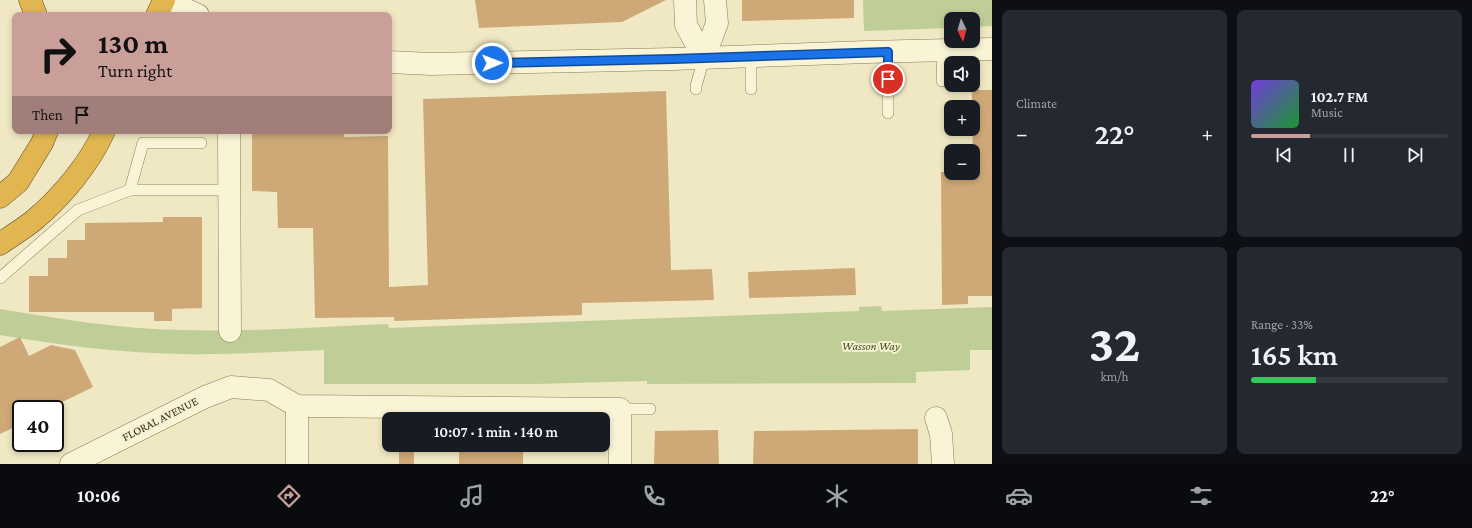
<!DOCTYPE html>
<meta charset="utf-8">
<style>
body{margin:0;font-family:"Crimson Pro",serif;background:#242831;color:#f1f3f6;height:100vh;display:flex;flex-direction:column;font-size:15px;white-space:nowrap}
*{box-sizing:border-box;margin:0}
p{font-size:13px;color:#9ea1a6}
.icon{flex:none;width:22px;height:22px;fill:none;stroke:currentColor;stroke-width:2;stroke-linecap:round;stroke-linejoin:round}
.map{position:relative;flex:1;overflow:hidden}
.details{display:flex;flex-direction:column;gap:10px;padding:10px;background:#0d0f14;width:480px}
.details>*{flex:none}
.guide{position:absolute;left:12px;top:12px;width:380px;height:122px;border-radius:8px;box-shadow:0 2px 6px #0003;background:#ca9e99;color:#111;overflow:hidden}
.needle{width:26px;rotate:175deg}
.buttons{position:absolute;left:944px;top:12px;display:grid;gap:8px}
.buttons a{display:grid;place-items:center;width:36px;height:36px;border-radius:8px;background:#171b24;box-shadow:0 2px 6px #0003;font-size:20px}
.speed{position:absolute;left:12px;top:400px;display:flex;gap:8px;font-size:20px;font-weight:700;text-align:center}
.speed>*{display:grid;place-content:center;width:52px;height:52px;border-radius:50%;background:#171b24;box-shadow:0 2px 6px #0003;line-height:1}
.speed .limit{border:2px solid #111;border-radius:6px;background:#fff;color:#111}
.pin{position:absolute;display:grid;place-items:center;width:34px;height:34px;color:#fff;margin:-17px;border:2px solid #fff;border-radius:50%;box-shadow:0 1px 4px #0007}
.me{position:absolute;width:44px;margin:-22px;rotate:89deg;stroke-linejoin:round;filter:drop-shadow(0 0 3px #0008)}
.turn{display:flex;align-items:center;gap:14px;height:84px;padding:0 20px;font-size:18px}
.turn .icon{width:52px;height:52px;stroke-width:2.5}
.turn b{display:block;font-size:28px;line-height:34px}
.then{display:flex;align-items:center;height:38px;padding:0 20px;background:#0003;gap:8px;font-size:15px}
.big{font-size:30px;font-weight:600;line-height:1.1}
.details .widget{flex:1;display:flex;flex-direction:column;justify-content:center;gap:6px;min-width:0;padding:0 14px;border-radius:8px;background:#242831}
.details .dial{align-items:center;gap:0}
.dial b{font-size:52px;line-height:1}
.song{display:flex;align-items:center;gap:12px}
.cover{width:48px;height:48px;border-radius:6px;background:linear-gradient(135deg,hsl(260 70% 55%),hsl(130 70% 35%))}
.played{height:4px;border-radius:2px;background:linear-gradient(90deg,#ca9e99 30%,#363941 30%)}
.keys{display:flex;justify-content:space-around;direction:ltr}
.heat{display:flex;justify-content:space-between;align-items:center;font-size:22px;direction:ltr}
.charge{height:6px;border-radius:3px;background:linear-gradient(90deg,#34c759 33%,#363941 0)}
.details .tiles{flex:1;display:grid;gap:10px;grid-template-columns:repeat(2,1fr)}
.trip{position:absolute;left:382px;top:412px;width:228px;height:40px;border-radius:8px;background:#171b24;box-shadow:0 2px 6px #0003;font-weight:600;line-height:40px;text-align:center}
.dock{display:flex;height:64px;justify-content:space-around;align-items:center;background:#090b0e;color:#9ea1a6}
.dock .icon{width:28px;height:28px}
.dock .selected{color:#ca9e99}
.dock b{font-size:18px;color:#f1f3f6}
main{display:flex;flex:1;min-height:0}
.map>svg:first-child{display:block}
.green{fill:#bfce96}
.building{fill:#cea877}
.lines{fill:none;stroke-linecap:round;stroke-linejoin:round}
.service-casing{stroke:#8a7a59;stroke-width:12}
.minor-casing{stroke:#8a7a59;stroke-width:23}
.tertiary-casing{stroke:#8a7a59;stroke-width:23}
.motorway-casing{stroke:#57472d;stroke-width:23}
.service{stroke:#faf4d6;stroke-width:11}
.minor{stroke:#faf4d6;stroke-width:22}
.tertiary{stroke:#faf4d6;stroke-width:22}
.motorway{stroke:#e1b651;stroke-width:22}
.route-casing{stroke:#114b97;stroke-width:10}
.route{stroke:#1a73e8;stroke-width:7}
.labels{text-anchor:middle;stroke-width:4;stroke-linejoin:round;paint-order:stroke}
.park-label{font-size:12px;font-style:italic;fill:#425623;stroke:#f6f1d2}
.street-label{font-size:12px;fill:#392f1d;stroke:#f6f1d2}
</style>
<main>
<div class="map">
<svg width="992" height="464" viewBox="0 0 992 464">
<rect width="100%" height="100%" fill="#efe8c2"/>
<!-- green -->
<g class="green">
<polygon points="863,0 992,0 992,26 973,27 973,19 951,19 951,28 864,31"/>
<path d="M881,306L882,311L992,307V350H970V370L916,372V383L647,384V381L534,384H324V350C276,352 229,355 181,354C120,353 60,345 0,335V309C60,319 120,329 181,330C250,332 319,327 388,324L389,328L859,311V307Z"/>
</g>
<!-- building -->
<g class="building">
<polygon points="475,0 666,0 622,22 479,28"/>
<polygon points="742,0 854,0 854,18 742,21"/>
<polygon points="972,90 992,90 992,296 968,296 968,304 942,305 941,172 973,173"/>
<polygon points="666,91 671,270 712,269 714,300 582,303 582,315 394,321 394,317 315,318 313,228 278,228 277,192 252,191 252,131 344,131 344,137 388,136 389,287 428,285 423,99"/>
<polygon points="163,217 202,217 202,308 172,309 172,321 154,321 154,312 29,312 29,276 48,276 48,258 67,258 67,240 85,240 85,223 163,222"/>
<polygon points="855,268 856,295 749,298 748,272"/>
<polygon points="20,337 29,356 51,345 75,350 93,387 48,409 21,409 21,424 0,434 0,347"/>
<polygon points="918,429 918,464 753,464 754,431"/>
<polygon points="718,430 719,464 654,464 655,431"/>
<rect x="399" y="445" width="15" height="19"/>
<rect x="459" y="445" width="64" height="19"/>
</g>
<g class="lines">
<defs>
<g id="service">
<polyline points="888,52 888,113"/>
<polyline points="751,56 751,89"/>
<polyline points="942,81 943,50"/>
<polyline points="696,89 696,86 704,58"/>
<polyline points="201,143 143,143 130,190 229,190"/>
<polyline points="0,278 78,210 130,190"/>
<polyline points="620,409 650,409"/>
</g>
<g id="minor">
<polyline points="685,0 686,25 704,58"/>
<polyline points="704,58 717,23 715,0"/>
<polyline points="229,131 230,331"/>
<polyline points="297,406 297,464"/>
<polyline points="936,418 941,434 943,464"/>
<polyline points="71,464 205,397 231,387 269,390 297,406 620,409 620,464"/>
</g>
<g id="tertiary">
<polyline points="164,0 198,15"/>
<polyline points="389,62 431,64 673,59 867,52 992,49"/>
</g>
<g id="motorway">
<polyline points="30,0 36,15"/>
<polyline points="157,15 164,0"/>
<polyline points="0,197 18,182 42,143 47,131"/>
<path d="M0,244C11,236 23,229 33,221C61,198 90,163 104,131"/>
</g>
</defs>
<!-- service casing -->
<use href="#service" class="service-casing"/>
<!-- minor casing -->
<use href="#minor" class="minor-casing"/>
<!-- tertiary casing -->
<use href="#tertiary" class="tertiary-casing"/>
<!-- motorway casing -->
<use href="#motorway" class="motorway-casing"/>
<!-- service -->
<use href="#service" class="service"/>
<!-- minor -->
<use href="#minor" class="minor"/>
<!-- tertiary -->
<use href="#tertiary" class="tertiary"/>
<!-- motorway -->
<use href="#motorway" class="motorway"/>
</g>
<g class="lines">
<defs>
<polyline id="route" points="492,63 673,59 888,52 888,79"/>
</defs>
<!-- route casing -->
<use href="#route" class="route-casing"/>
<!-- route -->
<use href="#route" class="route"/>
</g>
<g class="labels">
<!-- park labels -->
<g class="park-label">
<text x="871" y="350">Wasson Way</text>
</g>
<!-- street labels -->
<g class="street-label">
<text transform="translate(160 419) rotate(-27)" y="4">FLORAL AVENUE</text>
</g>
</g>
</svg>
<div class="buttons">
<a><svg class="needle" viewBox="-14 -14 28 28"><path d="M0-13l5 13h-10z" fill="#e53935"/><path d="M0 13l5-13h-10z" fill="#9ea1a6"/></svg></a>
<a><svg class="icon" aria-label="sound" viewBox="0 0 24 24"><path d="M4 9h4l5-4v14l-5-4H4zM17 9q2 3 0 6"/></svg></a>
<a>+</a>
<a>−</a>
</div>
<div class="speed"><div class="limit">40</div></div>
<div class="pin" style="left:888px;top:79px;background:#d93025"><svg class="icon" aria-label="arrive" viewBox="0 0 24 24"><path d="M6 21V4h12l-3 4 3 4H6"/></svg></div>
<svg class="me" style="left:492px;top:63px" viewBox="-20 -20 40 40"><circle r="17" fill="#1a73e8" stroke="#fff" stroke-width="3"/><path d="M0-11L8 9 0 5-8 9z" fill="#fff"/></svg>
<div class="trip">10:07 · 1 min · 140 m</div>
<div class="guide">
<div class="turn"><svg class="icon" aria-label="right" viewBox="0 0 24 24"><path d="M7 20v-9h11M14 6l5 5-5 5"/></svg><div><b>130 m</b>Turn right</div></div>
<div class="then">Then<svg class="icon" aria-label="arrive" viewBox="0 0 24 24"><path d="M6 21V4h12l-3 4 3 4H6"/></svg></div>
</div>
</div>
<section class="details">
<div class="tiles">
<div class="widget"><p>Climate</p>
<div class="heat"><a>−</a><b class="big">22°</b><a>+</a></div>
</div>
<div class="widget">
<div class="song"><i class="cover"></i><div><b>102.7 FM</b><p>Music</p></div></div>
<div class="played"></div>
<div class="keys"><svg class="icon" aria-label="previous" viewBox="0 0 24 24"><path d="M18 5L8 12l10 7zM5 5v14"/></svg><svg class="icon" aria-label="pause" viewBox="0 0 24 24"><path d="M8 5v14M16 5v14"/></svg><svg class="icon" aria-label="next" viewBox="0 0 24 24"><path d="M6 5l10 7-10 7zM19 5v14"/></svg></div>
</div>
<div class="widget dial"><b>32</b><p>km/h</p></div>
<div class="widget"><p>Range · 33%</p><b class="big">165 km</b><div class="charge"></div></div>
</div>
</section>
</main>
<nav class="dock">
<b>10:06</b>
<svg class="icon selected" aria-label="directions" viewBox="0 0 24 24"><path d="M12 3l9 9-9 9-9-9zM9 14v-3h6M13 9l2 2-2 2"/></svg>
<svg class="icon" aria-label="music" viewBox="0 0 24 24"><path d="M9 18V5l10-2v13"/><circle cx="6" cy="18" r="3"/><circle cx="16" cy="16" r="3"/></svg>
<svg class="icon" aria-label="phone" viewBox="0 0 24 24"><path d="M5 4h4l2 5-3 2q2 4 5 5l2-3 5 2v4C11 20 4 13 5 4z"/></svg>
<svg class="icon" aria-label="climate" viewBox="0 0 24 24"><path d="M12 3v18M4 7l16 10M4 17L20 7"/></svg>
<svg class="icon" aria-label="car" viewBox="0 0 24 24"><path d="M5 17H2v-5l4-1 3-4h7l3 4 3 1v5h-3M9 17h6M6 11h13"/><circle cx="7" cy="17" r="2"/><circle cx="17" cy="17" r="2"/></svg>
<svg class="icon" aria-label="filters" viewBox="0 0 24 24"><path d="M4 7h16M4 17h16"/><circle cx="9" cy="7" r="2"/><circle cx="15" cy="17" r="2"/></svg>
<b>22°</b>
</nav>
